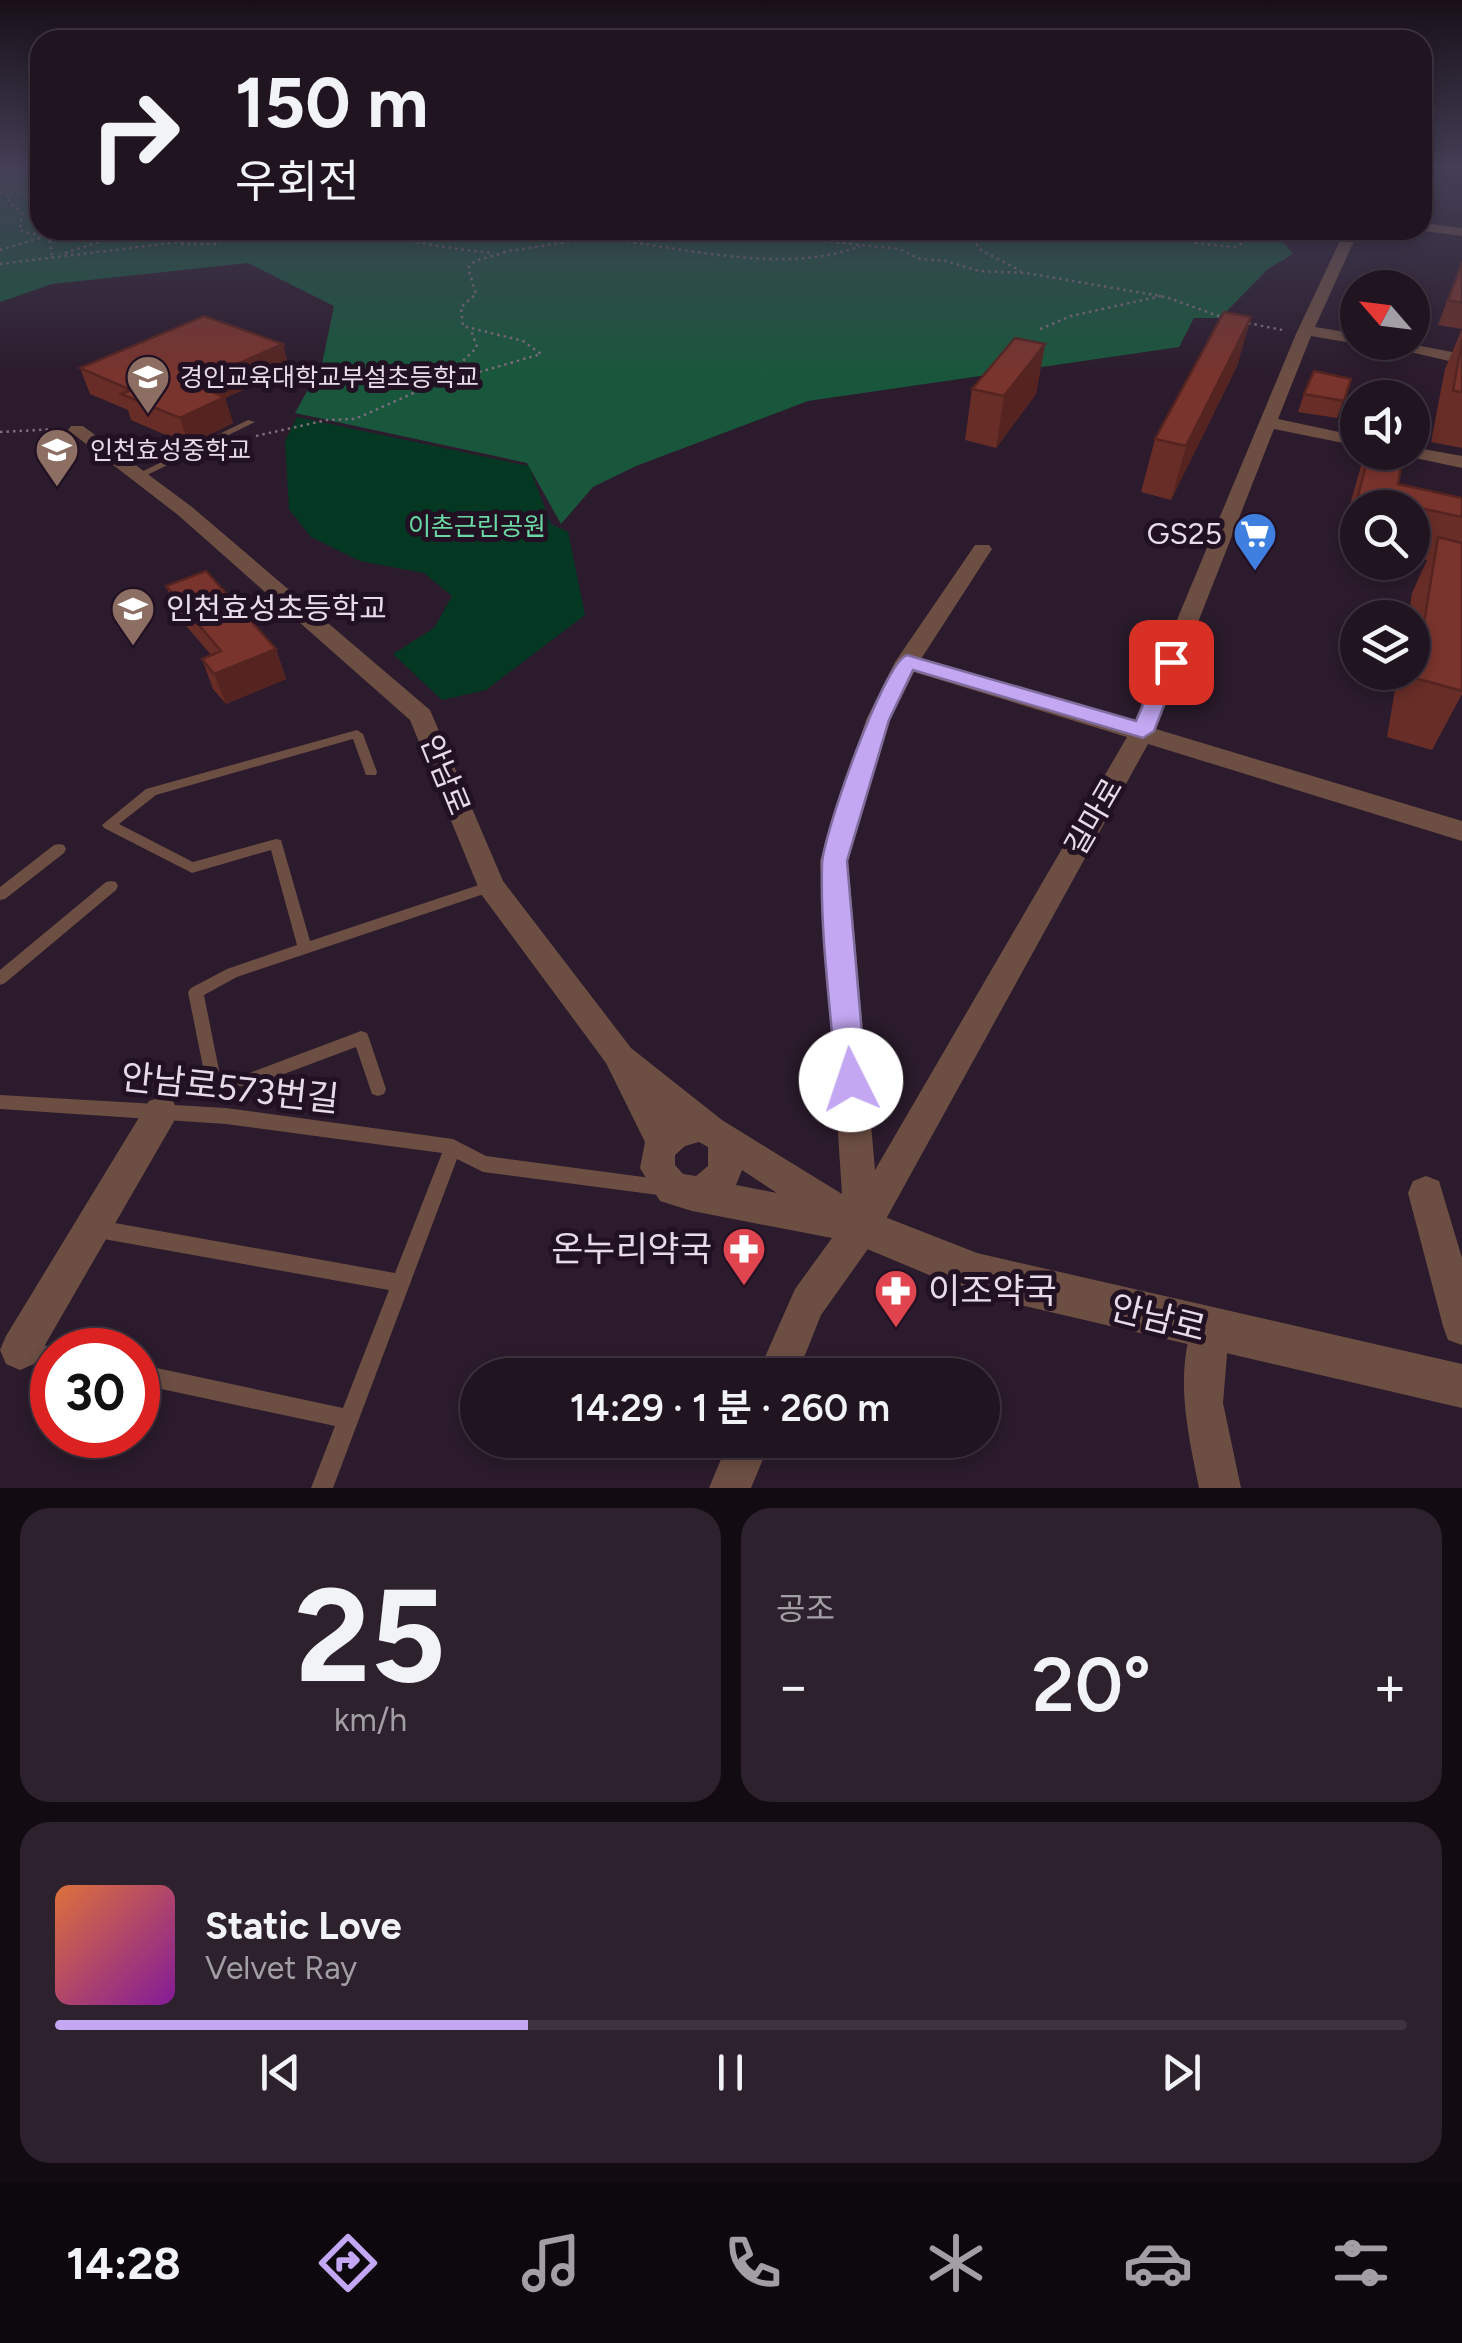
<!DOCTYPE html>
<html lang="ko">
<meta charset="utf-8">
<style>
body{margin:0;font-family:Figtree,"Noto Sans KR",sans-serif;background:#2d212e;color:#f1f3f6;height:100vh;display:flex;flex-direction:column;font-size:38px;white-space:nowrap}
*{box-sizing:border-box;margin:0}
p{font-size:32px;color:#a29ea5}
.icon{flex:none;width:55px;height:55px;fill:none;stroke:currentColor;stroke-width:2;stroke-linecap:round;stroke-linejoin:round}
.map{position:relative;height:1488px;overflow:hidden}
.sheet{display:flex;flex-direction:column;gap:20px;padding:20px;background:#120b12;flex:1}
.sheet>*{flex:none}
.guide{position:absolute;left:30px;top:30px;width:1402px;height:210px;border-radius:30px;box-shadow:0 5px 15px #0003,0 0 0 2px #3d333f;background:#201421;color:#f1f3f6;overflow:hidden}
.needle{width:65px;rotate:298deg}
.controls{position:absolute;left:1340px;top:270px;display:grid;gap:20px}
.controls a{display:grid;place-items:center;width:90px;height:90px;border-radius:50%;background:#201421;box-shadow:0 5px 15px #0003,0 0 0 2px #3d333f;font-size:50px}
.speed{position:absolute;left:30px;top:1328px;display:flex;gap:20px;font-size:50px;font-weight:700;text-align:center}
.speed>*{display:grid;place-content:center;width:130px;height:130px;border-radius:50%;background:#201421;box-shadow:0 5px 15px #0003,0 0 0 2px #3d333f;line-height:1}
.speed .limit{border:15px solid #d22;background:#fff;color:#111}
.pin{position:absolute;display:grid;place-items:center;width:85px;height:85px;color:#fff;margin:-42px;border-radius:20px;box-shadow:0 5px 15px #0006}
.me{position:absolute;width:110px;margin:-55px;rotate:356deg;stroke-linejoin:round;filter:drop-shadow(0 0 8px #0008)}
.turn{display:flex;align-items:center;gap:35px;height:210px;padding:0 40px;font-size:45px}
.turn .icon{width:130px;height:130px;stroke-width:2.5}
.turn b{display:block;font-size:70px;line-height:85px}
.big{font-size:75px;font-weight:600;line-height:1.1}
.sheet .widget{flex:1;display:flex;flex-direction:column;justify-content:center;gap:15px;min-width:0;padding:0 35px;border-radius:30px;background:#2d212e}
.sheet .dial{align-items:center;gap:0}
.dial b{font-size:130px;line-height:1}
.song{display:flex;align-items:center;gap:30px}
.cover{width:120px;height:120px;border-radius:15px;background:linear-gradient(135deg,hsl(20 70% 55%),hsl(290 70% 35%))}
.played{height:10px;border-radius:5px;background:linear-gradient(90deg,#c3a7f2 35%,#3d333f 35%)}
.keys{display:flex;justify-content:space-around;direction:ltr}
.heat{display:flex;justify-content:space-between;align-items:center;font-size:55px;direction:ltr}
.sheet .tiles{flex:1;display:grid;gap:20px;grid-template-columns:1fr 1fr}
.widget:last-child{grid-column:span 2}
.trip{position:absolute;left:460px;top:1358px;width:540px;height:100px;border-radius:50px;background:#201421;box-shadow:0 5px 15px #0003,0 0 0 2px #3d333f;font-weight:600;line-height:100px;text-align:center}
.menu{display:flex;height:160px;justify-content:space-around;align-items:center;background:#0d080d;color:#a29ea5}
.menu .icon{width:70px;height:70px}
.menu .on{color:#c3a7f2}
.menu b{font-size:45px;color:#f1f3f6}
.map>svg:first-child{display:block}
.green{fill:#043823}
.forest{fill:#19573c}
.lines{fill:none;stroke-linecap:round;stroke-linejoin:round}
.path{stroke:#7b6d7c;stroke-width:2.5;stroke-dasharray:2.5 4;stroke-linecap:butt}
.service{fill:#6c4e43;fill-rule:evenodd}
.minor{fill:#6c4e43;fill-rule:evenodd}
.tertiary{fill:#6c4e43;fill-rule:evenodd}
.wall{fill:#682d27}
.shaded-wall{fill:#552420}
.building{fill:#79342d;stroke:#552420;stroke-width:2.5}
.route{fill:#c3a7f2;stroke:#7f6d9d;stroke-width:2.5}
.labels{text-anchor:middle;stroke-width:10;stroke-linejoin:round;paint-order:stroke}
.far-poi-label{font-size:25px;fill:#e6dbe7;stroke:#211123;text-anchor:start}
.far-park-label{font-size:25px;fill:#6ad8a3;stroke:#211123}
.poi-label{font-size:30px;fill:#e6dbe7;stroke:#211123;text-anchor:end}
.street-label{font-size:30px;fill:#e6dbe7;stroke:#211123}
.near-street-label{font-size:35px;fill:#e6dbe7;stroke:#211123}
.near-poi-label{font-size:35px;fill:#e6dbe7;stroke:#211123;text-anchor:end}
</style>
<div class="map">
<svg width="1462" height="1488" viewBox="0 0 1462 1488">
<rect width="100%" height="100%" fill="#2b1b2c"/>
<!-- green -->
<polygon class="green" points="297,417 529,466 551,524 568,532 585,615 486,690 442,700 393,654 434,628 452,596 424,573 360,561 311,537 289,509 285,441"/>
<!-- forest -->
<polygon class="forest" points="0,168 40,168 40,230 1273,230 1293,254 1268,269 1220,318 1194,318 1179,347 808,401 636,466 593,487 561,524 527,463 295,413 322,364 334,306 248,263 52,284 0,302"/>
<g class="lines">
<!-- path -->
<g class="path">
<polyline points="0,192 9,195 9,202 22,213 20,231 49,237 52,255"/>
<polyline points="10,193 40,192"/>
<polyline points="187,230 199,238"/>
<path d="M346,230C396,237 444,249 494,253"/>
<polyline points="717,230 765,239 800,236"/>
<polyline points="786,230 824,241 899,249 920,259 946,261 979,271 1026,273 1166,297 1224,318"/>
<polyline points="982,230 972,239 981,250 1021,271"/>
<polyline points="1158,230 1196,243 1235,247 1246,241 1286,239 1295,230"/>
<polyline points="640,231 661,230"/>
<path d="M608,239C685,248 787,275 860,246"/>
<polyline points="181,244 217,244 232,234"/>
<polyline points="0,250 66,230"/>
<polyline points="503,252 643,230"/>
<polyline points="65,253 135,230"/>
<polyline points="0,264 276,230"/>
<polyline points="1248,323 1282,330"/>
<polyline points="1040,329 1071,316 1161,296"/>
<polyline points="462,375 456,368 477,347 471,330"/>
<polyline points="0,432 57,429"/>
<polyline points="256,436 327,420 355,419 425,388 541,354 523,341 463,326 461,307 476,294 468,268 475,261 506,252"/>
</g>
<!-- service -->
<g class="service">
<polygon points="248,420 255,422 141,478 135,478 133,476"/>
<polygon points="357,730 363,734 377,772 376,775 366,775 353,739 156,795 119,824 193,862 276,839 281,840 310,941 491,881 496,882 498,886 496,890 237,977 204,995 219,1070 249,1073 361,1031 367,1033 369,1038 386,1089 384,1094 378,1096 372,1094 356,1047 249,1087 206,1082 188,992 191,988 227,969 297,945 271,850 192,873 104,828 102,825 146,789"/>
<polygon points="59,844 64,845 66,849 64,853 5,899 0,900 0,887 54,845"/>
<polygon points="111,881 116,882 118,886 116,890 5,983 0,985 0,970 106,882"/>
<polygon points="0,1095 226,1108 453,1139 486,1156 666,1180 672,1182 675,1188 672,1194 666,1196 483,1172 457,1159 333,1488 311,1488 335,1426 138,1384 138,1364 343,1408 389,1290 98,1238 92,1235 89,1229 92,1223 98,1220 395,1273 442,1153 226,1124 0,1109"/>
<polygon points="26,1341 59,1349 52,1350 52,1366 19,1358 16,1351 19,1344"/>
</g>
<!-- minor -->
<g class="minor">
<path d="M1345,230H1359L1315,327L1358,334V342H1363L1358,344L1311,336L1278,419L1358,436V446L1274,429L1156,729L1462,821V841L1148,744L875,1239L821,1315L797,1375H757L795,1289L832,1238L692,1211L660,1201L640,1168L645,1142L606,1063L481,894L410,720L178,515L68,430L71,426H83L192,507L430,710L503,881L631,1048L722,1120L842,1194L820,861L866,720L895,662L975,545H989L992,549L921,659L1134,723L1296,334ZM914,672L1127,737L875,1170L848,861L890,720ZM699,1142L708,1147V1166L696,1176L683,1174L675,1165V1155L685,1146ZM742,1170L777,1193L736,1185Z"/>
<polygon points="1367,342 1401,342 1462,354 1462,364"/>
<polygon points="1412,447 1462,456 1462,468 1406,456 1403,452 1412,452"/>
<polygon points="161,1097 173,1101 178,1112 173,1123 34,1364 20,1370 6,1364 0,1350 6,1336 149,1101"/>
<polygon points="1426,1176 1439,1181 1462,1258 1462,1345 1448,1340 1443,1326 1408,1193 1413,1181"/>
<path d="M1210,1311L1224,1316L1229,1330L1223,1403L1241,1488H1199C1188,1432 1173,1372 1196,1316Z"/>
<polygon points="729,1440 771,1440 751,1488 709,1488"/>
</g>
<!-- tertiary -->
<g class="tertiary">
<polygon points="1422,223 1462,228 1462,236 1417,230 1422,230"/>
<polygon points="862,1208 977,1253 1462,1364 1462,1408 977,1295 848,1241 842,1227 848,1213"/>
</g>
</g>
<!-- wall -->
<g class="wall">
<polygon points="1462,261 1462,448 1431,442 1445,369 1462,329 1438,325"/>
<polygon points="1251,317 1237,366 1171,500 1141,492 1155,439"/>
<polygon points="283,344 289,369 225,398 233,423 189,445 131,420 128,410 90,394 80,368"/>
<polygon points="1045,344 1036,394 996,448 965,440 972,389"/>
<polygon points="1351,379 1337,418 1298,412 1304,394"/>
<polygon points="1365,452 1404,452 1398,484 1462,498 1462,694 1432,750 1387,737 1398,672 1412,672 1412,618 1408,618 1412,593 1427,560 1412,557 1412,508 1358,508 1358,544 1340,540"/>
<polygon points="166,586 276,649 286,679 226,704 213,689 202,659 211,655 177,615"/>
</g>
<!-- shaded-wall -->
<g class="shaded-wall">
<polygon points="1251,317 1237,366 1171,500 1186,446"/>
<polygon points="283,344 289,369 225,398 233,423 189,445 180,418 191,384"/>
<polygon points="1045,344 1036,394 996,448 1004,396"/>
<polygon points="276,649 286,679 226,704 214,674"/>
</g>
<!-- building -->
<g class="building">
<polygon points="1462,263 1462,303 1448,300"/>
<polygon points="1224,312 1251,317 1186,446 1155,439"/>
<polygon points="204,316 283,344 191,384 225,397 180,418 121,394 131,390 80,368"/>
<polygon points="1015,338 1045,344 1004,396 972,389"/>
<polygon points="1462,340 1462,392 1453,391"/>
<polygon points="1314,371 1351,379 1344,401 1304,394"/>
<polygon points="1370,452 1404,452 1398,484 1462,498 1462,517 1358,495"/>
<polygon points="1438,537 1462,543 1462,691 1415,678"/>
<polygon points="206,571 276,649 214,674 202,659 221,651 166,586"/>
</g>
<!-- sky -->
<linearGradient id="sky" x2="0" y2="1"><stop stop-color="#180f18"/><stop offset="0.45" stop-color="#443f56"/><stop offset="1" stop-color="#443f56" stop-opacity="0"/></linearGradient>
<rect width="1462" height="376" fill="url(#sky)"/>
<!-- route -->
<path class="route" d="M907,655L1136,721L1163,658L1171,656L1181,662L1154,731L1143,738L913,670L889,720L847,861L866,1080L861,1090L851,1094L840,1090L836,1080C831,1010 820,936 822,865C822,837 884,661 907,655Z"/>
<!-- icons -->
<defs>
<symbol id="school-pin" viewBox="-11 -11 22 30"><path d="M0 17L-7.5 6A9.5 9.5 0 1 1 7.5 6Z" fill="#8d6e63" stroke="#211123"/><path d="M0-5L7-2L0 1L-7-2ZM-4 1L0 2.5L4 1V4Q0 6-4 4Z" fill="#fff"/></symbol>
<symbol id="supermarket-pin" viewBox="-11 -11 22 30"><path d="M0 17L-7.5 6A9.5 9.5 0 1 1 7.5 6Z" fill="#3f7fe0" stroke="#211123"/><path d="M-6-5.5h2.5l.6 2H6L4.5 2H-2.5L-4.4-4H-6ZM-1.5 3.2a1.3 1.3 0 1 0 .1 0ZM3 3.2a1.3 1.3 0 1 0 .1 0Z" fill="#fff"/></symbol>
<symbol id="pharmacy-pin" viewBox="-11 -11 22 30"><path d="M0 17L-7.5 6A9.5 9.5 0 1 1 7.5 6Z" fill="#e0444e" stroke="#211123"/><path d="M-2-6h4v4h4v4h-4v4h-4v-4h-4v-4h4Z" fill="#fff"/></symbol>
</defs>
<g fill-rule="evenodd">
<use href="#school-pin" x="123" y="352" width="50" height="68"/>
<use href="#school-pin" x="32" y="425" width="50" height="68"/>
<use href="#supermarket-pin" x="1230" y="509" width="50" height="68"/>
<use href="#school-pin" x="108" y="584" width="50" height="68"/>
<use href="#pharmacy-pin" x="719" y="1224" width="50" height="68"/>
<use href="#pharmacy-pin" x="871" y="1266" width="50" height="68"/>
</g>
<g class="labels">
<!-- far-poi labels -->
<g class="far-poi-label">
<text x="180" y="386">경인교육대학교부설초등학교</text>
<text x="90" y="459">인천효성중학교</text>
</g>
<!-- far-park labels -->
<g class="far-park-label">
<text x="477" y="535">이촌근린공원</text>
</g>
<!-- poi labels -->
<g class="poi-label">
<text x="1222" y="544">GS25</text>
<text x="166" y="619" text-anchor="start">인천효성초등학교</text>
</g>
<!-- street labels -->
<g class="street-label">
<text transform="translate(445 775) rotate(68)" y="10">안남로</text>
<text transform="translate(1094 817) rotate(-60)" y="10">길마로</text>
</g>
<!-- near-street labels -->
<g class="near-street-label">
<text transform="translate(230 1088) rotate(6)" y="12">안남로573번길</text>
<text transform="translate(1158 1318) rotate(14)" y="12">안남로</text>
</g>
<!-- near-poi labels -->
<g class="near-poi-label">
<text x="712" y="1261">온누리약국</text>
<text x="928" y="1303" text-anchor="start">이조약국</text>
</g>
</g>
</svg>
<div class="controls">
<a><svg class="needle" viewBox="-14 -14 28 28"><path d="M0-13l5 13h-10z" fill="#e53935"/><path d="M0 13l5-13h-10z" fill="#a29ea5"/></svg></a>
<a><svg class="icon" aria-label="sound" viewBox="0 0 24 24"><path d="M4 9h4l5-4v14l-5-4H4zM17 9q2 3 0 6"/></svg></a>
<a><svg class="icon" aria-label="search" viewBox="0 0 24 24"><circle cx="10" cy="10" r="6"/><path d="M15 15l6 6"/></svg></a>
<a><svg class="icon" aria-label="layers" viewBox="0 0 24 24"><path d="M12 4l9 5-9 5-9-5zM3 14l9 5 9-5"/></svg></a>
</div>
<div class="speed"><div class="limit">30</div></div>
<div class="pin" style="left:1171px;top:662px;background:#d93025"><svg class="icon" aria-label="arrive" viewBox="0 0 24 24"><path d="M6 21V4h12l-3 4 3 4H6"/></svg></div>
<svg class="me" style="left:851px;top:1080px" viewBox="-20 -20 40 40"><circle r="19" fill="#fff"/><path d="M0-13L10 11 0 6-10 11z" fill="#c3a7f2"/></svg>
<div class="trip">14:29 · 1 분 · 260 m</div>
<div class="guide">
<div class="turn"><svg class="icon" aria-label="right" viewBox="0 0 24 24"><path d="M7 20v-9h11M14 6l5 5-5 5"/></svg><div><b>150 m</b>우회전</div></div>
</div>
</div>
<section class="sheet">
<div class="tiles">
<div class="widget dial"><b>25</b><p>km/h</p></div>
<div class="widget"><p>공조</p>
<div class="heat"><a>−</a><b class="big">20°</b><a>+</a></div>
</div>
<div class="widget">
<div class="song"><i class="cover"></i><div><b>Static Love</b><p>Velvet Ray</p></div></div>
<div class="played"></div>
<div class="keys"><svg class="icon" aria-label="previous" viewBox="0 0 24 24"><path d="M18 5L8 12l10 7zM5 5v14"/></svg><svg class="icon" aria-label="pause" viewBox="0 0 24 24"><path d="M8 5v14M16 5v14"/></svg><svg class="icon" aria-label="next" viewBox="0 0 24 24"><path d="M6 5l10 7-10 7zM19 5v14"/></svg></div>
</div>
</div>
</section>
<nav class="menu">
<b>14:28</b>
<svg class="icon on" aria-label="directions" viewBox="0 0 24 24"><path d="M12 3l9 9-9 9-9-9zM9 14v-3h6M13 9l2 2-2 2"/></svg>
<svg class="icon" aria-label="music" viewBox="0 0 24 24"><path d="M9 18V5l10-2v13"/><circle cx="6" cy="18" r="3"/><circle cx="16" cy="16" r="3"/></svg>
<svg class="icon" aria-label="phone" viewBox="0 0 24 24"><path d="M5 4h4l2 5-3 2q2 4 5 5l2-3 5 2v4C11 20 4 13 5 4z"/></svg>
<svg class="icon" aria-label="climate" viewBox="0 0 24 24"><path d="M12 3v18M4 7l16 10M4 17L20 7"/></svg>
<svg class="icon" aria-label="car" viewBox="0 0 24 24"><path d="M5 17H2v-5l4-1 3-4h7l3 4 3 1v5h-3M9 17h6M6 11h13"/><circle cx="7" cy="17" r="2"/><circle cx="17" cy="17" r="2"/></svg>
<svg class="icon" aria-label="filters" viewBox="0 0 24 24"><path d="M4 7h16M4 17h16"/><circle cx="9" cy="7" r="2"/><circle cx="15" cy="17" r="2"/></svg>
</nav>
